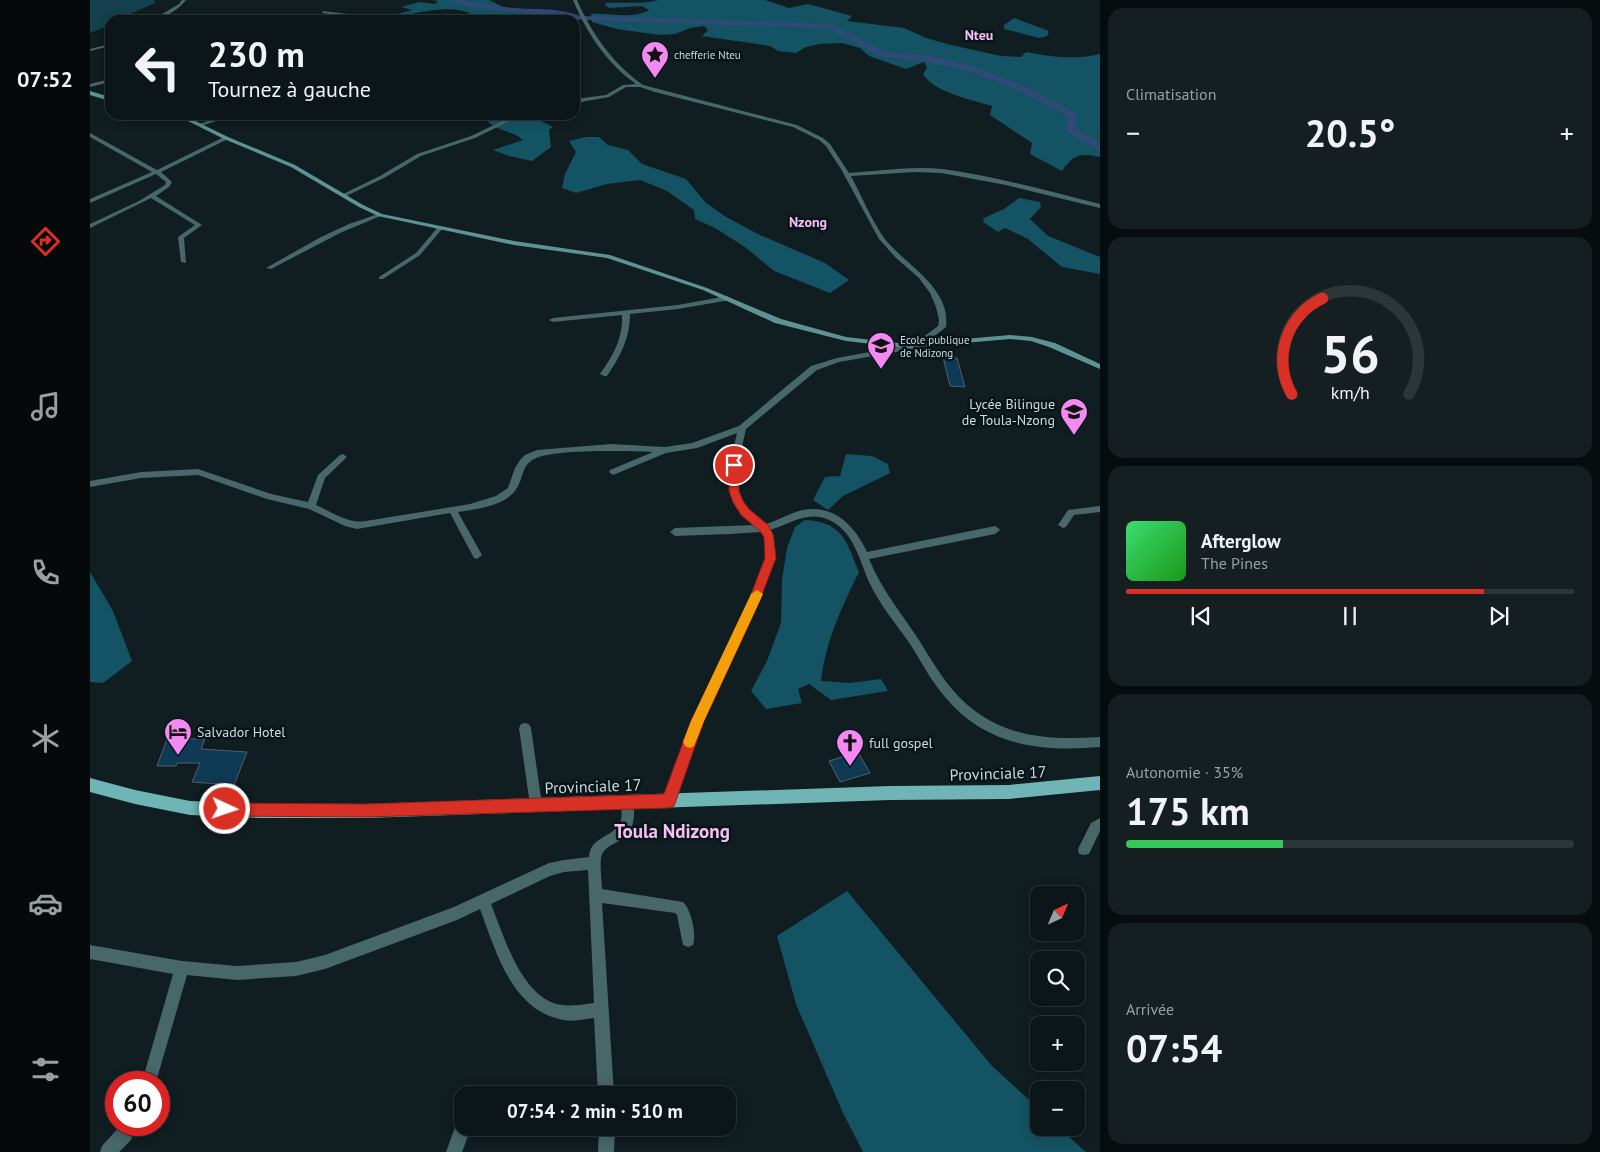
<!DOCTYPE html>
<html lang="fr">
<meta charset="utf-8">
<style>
body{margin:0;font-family:"PT Sans",sans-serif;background:#151f22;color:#f1f3f6;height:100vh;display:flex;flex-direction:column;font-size:19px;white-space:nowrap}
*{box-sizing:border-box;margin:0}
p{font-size:16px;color:#9a9fa2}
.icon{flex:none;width:28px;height:28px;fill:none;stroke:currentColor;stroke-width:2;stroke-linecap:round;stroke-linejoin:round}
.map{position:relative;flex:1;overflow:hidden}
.sheet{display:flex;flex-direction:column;gap:8px;padding:8px;background:#070c0e;width:500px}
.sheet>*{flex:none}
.hud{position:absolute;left:15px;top:15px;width:475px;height:105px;border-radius:15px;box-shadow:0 2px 12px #0003,0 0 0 1px #2c3538;background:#0c1619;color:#f1f3f6;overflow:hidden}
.needle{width:32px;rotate:44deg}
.tools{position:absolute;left:940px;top:886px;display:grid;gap:10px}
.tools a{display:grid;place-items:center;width:55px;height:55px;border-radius:10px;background:#0c1619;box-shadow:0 2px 12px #0003,0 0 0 1px #2c3538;font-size:25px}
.speed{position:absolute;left:15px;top:1071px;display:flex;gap:10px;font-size:25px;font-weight:700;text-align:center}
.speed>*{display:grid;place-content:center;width:65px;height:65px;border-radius:50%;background:#0c1619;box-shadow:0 2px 12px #0003,0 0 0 1px #2c3538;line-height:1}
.speed .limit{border:8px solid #d22;background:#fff;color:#111}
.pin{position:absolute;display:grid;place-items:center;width:42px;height:42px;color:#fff;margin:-21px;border:2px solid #fff;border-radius:50%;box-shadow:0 1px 5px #0007}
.me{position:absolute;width:55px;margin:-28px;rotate:93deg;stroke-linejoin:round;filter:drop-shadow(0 0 4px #0008)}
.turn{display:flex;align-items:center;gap:18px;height:105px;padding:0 20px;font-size:22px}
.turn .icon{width:65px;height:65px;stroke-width:2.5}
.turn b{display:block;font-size:35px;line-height:42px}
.big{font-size:38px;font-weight:800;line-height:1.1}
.sheet .card{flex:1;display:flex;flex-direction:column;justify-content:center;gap:8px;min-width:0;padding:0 18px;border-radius:15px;background:#151f22}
.sheet .dial{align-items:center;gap:0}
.dial svg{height:130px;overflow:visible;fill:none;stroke:#2c3538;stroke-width:7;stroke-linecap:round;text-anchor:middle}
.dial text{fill:#f1f3f6;stroke:none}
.song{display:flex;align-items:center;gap:15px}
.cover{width:60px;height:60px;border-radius:8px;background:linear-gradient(135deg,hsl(140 70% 55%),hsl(120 70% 35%))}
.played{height:5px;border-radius:2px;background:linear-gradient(90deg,#d93025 80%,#2c3538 80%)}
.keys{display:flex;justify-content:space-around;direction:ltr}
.heat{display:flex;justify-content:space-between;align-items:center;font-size:28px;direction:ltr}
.charge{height:8px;border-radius:4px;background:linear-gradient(90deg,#34c759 35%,#2c3538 0)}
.trip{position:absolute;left:364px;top:1086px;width:282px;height:50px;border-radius:15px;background:#0c1619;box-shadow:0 2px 12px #0003,0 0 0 1px #2c3538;font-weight:800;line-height:50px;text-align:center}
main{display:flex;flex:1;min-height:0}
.tab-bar{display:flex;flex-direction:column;width:90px;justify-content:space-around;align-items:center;background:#05090a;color:#9a9fa2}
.tab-bar .icon{width:35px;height:35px}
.tab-bar .current{color:#d93025}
.tab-bar b{font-size:22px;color:#f1f3f6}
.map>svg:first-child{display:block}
.green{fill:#14414d}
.forest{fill:#145363}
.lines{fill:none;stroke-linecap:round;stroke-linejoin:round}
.river{fill:#314977;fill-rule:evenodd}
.building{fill:#0f3a55;stroke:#535f68}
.street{fill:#476768;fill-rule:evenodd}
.secondary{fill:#5e9394;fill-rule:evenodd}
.primary{fill:#6fb5b6;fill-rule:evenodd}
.route{fill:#d93025;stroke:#8d1f18}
.slow{fill:#f59e0b}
.labels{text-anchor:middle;stroke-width:5;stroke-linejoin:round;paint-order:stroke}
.far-poi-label{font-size:11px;fill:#d0d9dc;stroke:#071418;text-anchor:start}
.far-quarter-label{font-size:14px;font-weight:bold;fill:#fabef7;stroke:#071418}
.poi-label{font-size:14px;fill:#d0d9dc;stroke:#071418;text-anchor:start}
.near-street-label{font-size:16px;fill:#d0d9dc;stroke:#071418}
.near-quarter-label{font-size:19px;font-weight:bold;fill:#fabef7;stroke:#071418}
</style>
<main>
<nav class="tab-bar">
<b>07:52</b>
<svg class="icon current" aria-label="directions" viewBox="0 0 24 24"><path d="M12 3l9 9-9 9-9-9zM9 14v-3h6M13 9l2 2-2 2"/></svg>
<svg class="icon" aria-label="music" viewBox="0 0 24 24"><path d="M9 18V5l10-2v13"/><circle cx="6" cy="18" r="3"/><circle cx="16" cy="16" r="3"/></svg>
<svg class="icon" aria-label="phone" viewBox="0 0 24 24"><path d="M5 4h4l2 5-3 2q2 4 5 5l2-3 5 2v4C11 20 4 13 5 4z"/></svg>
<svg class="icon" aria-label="climate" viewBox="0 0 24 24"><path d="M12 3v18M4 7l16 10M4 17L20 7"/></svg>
<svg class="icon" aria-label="car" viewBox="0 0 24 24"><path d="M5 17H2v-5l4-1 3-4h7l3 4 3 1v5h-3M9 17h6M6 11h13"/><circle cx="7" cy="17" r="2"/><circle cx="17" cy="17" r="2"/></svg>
<svg class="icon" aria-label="filters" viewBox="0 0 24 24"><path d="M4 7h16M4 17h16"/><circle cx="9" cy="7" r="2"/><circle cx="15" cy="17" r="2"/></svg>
</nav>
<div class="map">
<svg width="1010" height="1152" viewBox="0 0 1010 1152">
<rect width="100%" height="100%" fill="#101d21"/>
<!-- green -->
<polygon class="green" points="0,0 64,0 65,3 27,20 20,20 20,25 0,33"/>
<!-- forest -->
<g class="forest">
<path d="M342,0H399L413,7L478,13L489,20H391C367,0 328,13 300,19L292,18L322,10L311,7L330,2L345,4L348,1Z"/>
<path d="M569,0H675L699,8L718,4L762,16L757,21L814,28L836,38L861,45L911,56L931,57L936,52C961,57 985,60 1010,54V157C990,153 984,154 972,171L940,154L942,143L900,115L902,106C882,100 843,92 833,74L837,67L834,62L816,69L779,56L770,48L752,43L730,44L716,47L706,53L688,51L680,46L612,36L618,30L614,26L600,28L585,34L569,35L527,29L502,22L501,14C519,12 542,20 559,10L552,6L520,8L516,6L515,3C534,1 552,5 569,0Z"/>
<polygon points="924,18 959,31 957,36 949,38 914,29 914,25"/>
<path d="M384,115H439L463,127L459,130L461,147L442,161L419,156L403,150L433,140C423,130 401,131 395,117Z"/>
<polygon points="496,137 509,137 518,145 538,150 552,164 596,179 616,203 636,217 670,235 735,263 759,280 740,293 684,271 655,247 625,228 605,219 604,210 577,191 550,180 517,184 486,193 472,188 475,174 486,152 479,141"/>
<polygon points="929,198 950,202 951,207 940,219 958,236 1010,257 1010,274 972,267 938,239 915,228 908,232 893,222 894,218 914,209"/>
<polygon points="756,454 782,456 798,464 800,473 753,496 738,510 723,500 735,477 750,476"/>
<path d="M715,520C753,522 756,541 769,572C751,609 736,640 731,681L760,683L791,679L798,691L741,700L719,684L708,689L712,703L676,709L661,691L677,661L691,623L692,580L697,548L705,527Z"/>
<polygon points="0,572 23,611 42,661 13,683 0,682"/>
<polygon points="757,891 902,1066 949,1109 949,1128 969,1128 996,1152 773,1152 753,1113 706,1004 687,936"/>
</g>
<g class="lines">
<!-- river -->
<path class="river" d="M359,0C381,0 400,6 422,8C444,10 471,7 492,17L495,16L740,24L795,52L838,56L885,67L936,87L986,113V129L1010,143V151L977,132L976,130L978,116L930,91L879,71L838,62L790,56L738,28L495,20L492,19C484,22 470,16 462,16C442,14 373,9 359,0Z"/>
</g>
<!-- building -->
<g class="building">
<polygon points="853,357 867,358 875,387 860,386"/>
<polygon points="77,739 115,739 111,749 157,752 144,785 102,782 110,763 87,763 86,766 67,766"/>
<polygon points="768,752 780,773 750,782 739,761"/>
</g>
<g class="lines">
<!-- street -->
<g class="street">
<path d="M92,0H96C89,9 73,20 62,20L89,4Z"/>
<path d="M483,0H487C501,33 523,64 553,85L707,125L733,138L740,144L759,173C789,171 821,166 852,169C905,176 958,191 1010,204V208L916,185L851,173L825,172L761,176C771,195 782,221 794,238C815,265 861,287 856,327L829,348L749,362L727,370L656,429L648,465L649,491L652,501L658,510L675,524C688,521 699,513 713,510C744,504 765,526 777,552L905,526L908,528L910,530L905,534L779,559C792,590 809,610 827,637C838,654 848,672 861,688C901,736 951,741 1010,737V747C950,752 896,746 855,697C841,681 831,661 820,644C806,624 790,605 780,584C769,560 764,530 737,519C716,511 700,524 680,530L684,537L686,558L662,616L613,721L583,805L579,807L575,805L573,801L601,721L652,616L676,558L674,537L671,532L640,534L585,536L580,532L585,528L665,525C630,496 638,473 647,433L607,448L576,453L523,475L519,472L520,470L563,452C540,451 456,448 441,461C433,467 433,475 429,484C420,506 388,509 368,512L392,555L387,559L384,558L360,513L267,529L255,526L219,509L177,499L108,475L51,478L0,487V481L51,472L108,469L181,494L218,502L228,475L250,455L253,454L257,457L235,478L226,505C242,512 258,524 276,521L380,504L406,496L418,488L425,468L430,460L435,455L447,450L521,444L575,447L602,443L649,426L721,366L747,358L824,344L848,326L849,320L846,307L840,293L829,278L806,258L789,239L751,169L736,146L729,140L703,127L565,92L550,87H536L519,97L485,103V99L516,95L533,85L546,84C517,64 496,32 483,0Z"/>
<polygon points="233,11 258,14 260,15 256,20 252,20 255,16 232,13"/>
<polygon points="20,44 20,46 0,51 0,49"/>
<polygon points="20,79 20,82 0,87 0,84"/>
<polygon points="136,115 144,115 111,126 106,125"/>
<polygon points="425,115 432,115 385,138 331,156 294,178 256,196 251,195 290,176 327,154 381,136"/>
<polygon points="0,133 67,170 134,137 138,137 138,139 71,172 82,182 79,187 66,196 112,225 94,238 96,263 91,262 88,237 105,225 61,198 0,228 0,224 49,201 75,185 76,182 66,174 0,203 0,199 62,172 0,137"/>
<polygon points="288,214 293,215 250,233 181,269 176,268 231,237 259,224"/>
<polygon points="348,227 353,228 330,255 293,279 289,279 289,277 326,253"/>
<path d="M637,296L641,298L640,300L588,309L540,314C540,338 530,357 517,376H514L510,374C523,356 533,338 532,315L463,322L459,320L463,318L588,305Z"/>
<polygon points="1010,506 1010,512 984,515 976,527 973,528 968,525 978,510"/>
<polygon points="435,723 439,724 441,728 452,805 450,809 446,811 442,809 440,805 429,728 431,724"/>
<path d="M537,796L541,798C546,809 545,826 537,835C530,843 517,844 512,854C509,861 512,881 512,889L593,902C601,909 607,935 603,945L598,947L593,945L587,915L585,913L512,903L524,1095H508L504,1018C495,1019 484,1022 474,1020C422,1011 406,952 390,909L367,920L235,969L206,976L147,980L97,975L66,1082H52L83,974L0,959V945L92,961L147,966L206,962L235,955L364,907L459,863L474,860L499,857C500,838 519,838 528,826C535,817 529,807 533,798ZM498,870L504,1003C490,1005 474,1008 461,1002C429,988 413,934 401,904L460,876L474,872Z"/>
<polygon points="1010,818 1010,831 999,854 994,855 989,854 988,849 1001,823"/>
<polygon points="372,1120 372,1128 381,1128 372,1152 356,1152 367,1122"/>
<polygon points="31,1125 47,1125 41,1140 29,1152 10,1152 12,1146"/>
<polygon points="509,1128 525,1128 524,1152 508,1152"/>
</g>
<!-- secondary -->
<g class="secondary">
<polygon points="0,91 20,97 20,101 0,95"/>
<polygon points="86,115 93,115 138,137 205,165 273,205 292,214 424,241 520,255 617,288 691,319 756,337 817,344 920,335 942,337 965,343 1010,364 1010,369 959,347 941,341 920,339 817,348 756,341 685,323 613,290 517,258 424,245 288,216 269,207 201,167 134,139"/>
</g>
<!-- primary -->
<polygon class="primary" points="1010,776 1010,790 919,799 800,800 276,818 170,818 100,815 45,804 0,792 0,778 45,790 100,801 170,804 276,804 800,786 919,785"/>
</g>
<!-- route -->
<polygon class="route" points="644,461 649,465 649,491 653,501 659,509 678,525 683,534 686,558 668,605 614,721 584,806 579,808 276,817 135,816 130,814 128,809 130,805 135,803 276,804 574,794 601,721 657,605 675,558 674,537 670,531 651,515 643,502 639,491 639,465"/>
<!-- slow -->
<polygon class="slow" points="667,590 673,594 614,721 604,746 600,748 595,746 593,742 601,721 661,594"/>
<!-- icons -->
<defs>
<symbol id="sight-pin" viewBox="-11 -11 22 30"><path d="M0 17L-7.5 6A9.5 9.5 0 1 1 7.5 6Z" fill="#f489f1" stroke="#071418"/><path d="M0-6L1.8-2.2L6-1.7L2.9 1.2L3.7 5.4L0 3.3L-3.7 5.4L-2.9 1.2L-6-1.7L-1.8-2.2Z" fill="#111"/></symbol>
<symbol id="school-pin" viewBox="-11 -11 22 30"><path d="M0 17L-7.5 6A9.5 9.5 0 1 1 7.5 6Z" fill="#f489f1" stroke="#071418"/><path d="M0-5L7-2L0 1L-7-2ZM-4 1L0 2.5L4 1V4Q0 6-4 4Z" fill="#111"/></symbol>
<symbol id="hotel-pin" viewBox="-11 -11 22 30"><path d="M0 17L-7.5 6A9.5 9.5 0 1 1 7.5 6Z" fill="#f489f1" stroke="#071418"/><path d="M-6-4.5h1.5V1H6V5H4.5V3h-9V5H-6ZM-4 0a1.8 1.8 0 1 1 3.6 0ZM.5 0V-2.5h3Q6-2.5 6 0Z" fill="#111"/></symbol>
<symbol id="church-pin" viewBox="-11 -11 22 30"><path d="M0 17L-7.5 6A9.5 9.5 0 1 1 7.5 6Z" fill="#f489f1" stroke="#071418"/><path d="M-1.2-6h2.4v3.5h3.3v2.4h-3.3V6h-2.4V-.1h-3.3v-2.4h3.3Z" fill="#111"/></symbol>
</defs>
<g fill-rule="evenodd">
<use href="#sight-pin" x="549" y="39" width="32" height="43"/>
<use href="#school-pin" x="775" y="330" width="32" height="43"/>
<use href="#school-pin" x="968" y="396" width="32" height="43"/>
<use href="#hotel-pin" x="72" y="716" width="32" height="43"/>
<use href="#church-pin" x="744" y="727" width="32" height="43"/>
</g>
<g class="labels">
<!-- far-poi labels -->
<g class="far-poi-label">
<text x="584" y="59">chefferie Nteu</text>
<text x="810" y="344">Ecole publique<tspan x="810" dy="13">de Ndizong</tspan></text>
</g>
<!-- far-quarter labels -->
<g class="far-quarter-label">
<text x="889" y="40">Nteu</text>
<text x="718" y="227">Nzong</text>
</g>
<!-- poi labels -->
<g class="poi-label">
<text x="965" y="409" text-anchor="end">Lycée Bilingue<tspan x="965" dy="16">de Toula-Nzong</tspan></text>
<text x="107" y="737">Salvador Hotel</text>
<text x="779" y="748">full gospel</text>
</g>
<!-- near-street labels -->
<g class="near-street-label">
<text transform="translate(908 773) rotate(-2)" y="6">Provinciale 17</text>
<text transform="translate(503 786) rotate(-2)" y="6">Provinciale 17</text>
</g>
<!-- near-quarter labels -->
<g class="near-quarter-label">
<text x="582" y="838">Toula Ndizong</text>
</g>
</g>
</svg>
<div class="tools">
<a><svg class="needle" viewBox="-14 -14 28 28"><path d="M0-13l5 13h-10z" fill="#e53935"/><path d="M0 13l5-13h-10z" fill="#9a9fa2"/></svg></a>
<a><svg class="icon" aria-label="search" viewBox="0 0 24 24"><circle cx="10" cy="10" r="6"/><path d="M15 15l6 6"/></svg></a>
<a>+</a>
<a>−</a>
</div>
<div class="speed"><div class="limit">60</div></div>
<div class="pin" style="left:644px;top:465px;background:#d93025"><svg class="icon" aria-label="arrive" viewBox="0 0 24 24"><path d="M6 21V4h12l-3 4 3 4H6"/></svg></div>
<svg class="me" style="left:135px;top:809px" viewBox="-20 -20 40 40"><circle r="17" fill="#d93025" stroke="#fff" stroke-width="3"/><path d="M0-11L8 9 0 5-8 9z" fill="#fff"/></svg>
<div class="trip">07:54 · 2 min · 510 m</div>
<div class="hud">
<div class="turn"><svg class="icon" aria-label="left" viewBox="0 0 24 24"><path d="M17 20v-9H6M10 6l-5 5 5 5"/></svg><div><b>230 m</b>Tournez à gauche</div></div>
</div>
</div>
<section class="sheet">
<div class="card"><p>Climatisation</p>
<div class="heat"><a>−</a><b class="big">20.5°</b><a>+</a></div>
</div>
<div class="card dial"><svg viewBox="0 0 100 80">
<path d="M14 69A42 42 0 1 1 86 69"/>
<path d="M14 69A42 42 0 0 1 33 10" stroke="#d93025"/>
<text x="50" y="56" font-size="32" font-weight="700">56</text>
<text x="50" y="72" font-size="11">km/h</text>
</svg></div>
<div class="card">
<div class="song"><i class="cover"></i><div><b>Afterglow</b><p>The Pines</p></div></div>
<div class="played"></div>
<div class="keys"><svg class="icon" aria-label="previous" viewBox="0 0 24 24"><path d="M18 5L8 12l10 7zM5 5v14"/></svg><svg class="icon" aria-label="pause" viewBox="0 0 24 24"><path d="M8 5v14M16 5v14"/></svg><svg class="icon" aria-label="next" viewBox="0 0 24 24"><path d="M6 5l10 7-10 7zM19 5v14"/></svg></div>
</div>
<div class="card"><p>Autonomie · 35%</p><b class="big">175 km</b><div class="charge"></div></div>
<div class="card"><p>Arrivée</p><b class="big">07:54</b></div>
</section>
</main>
